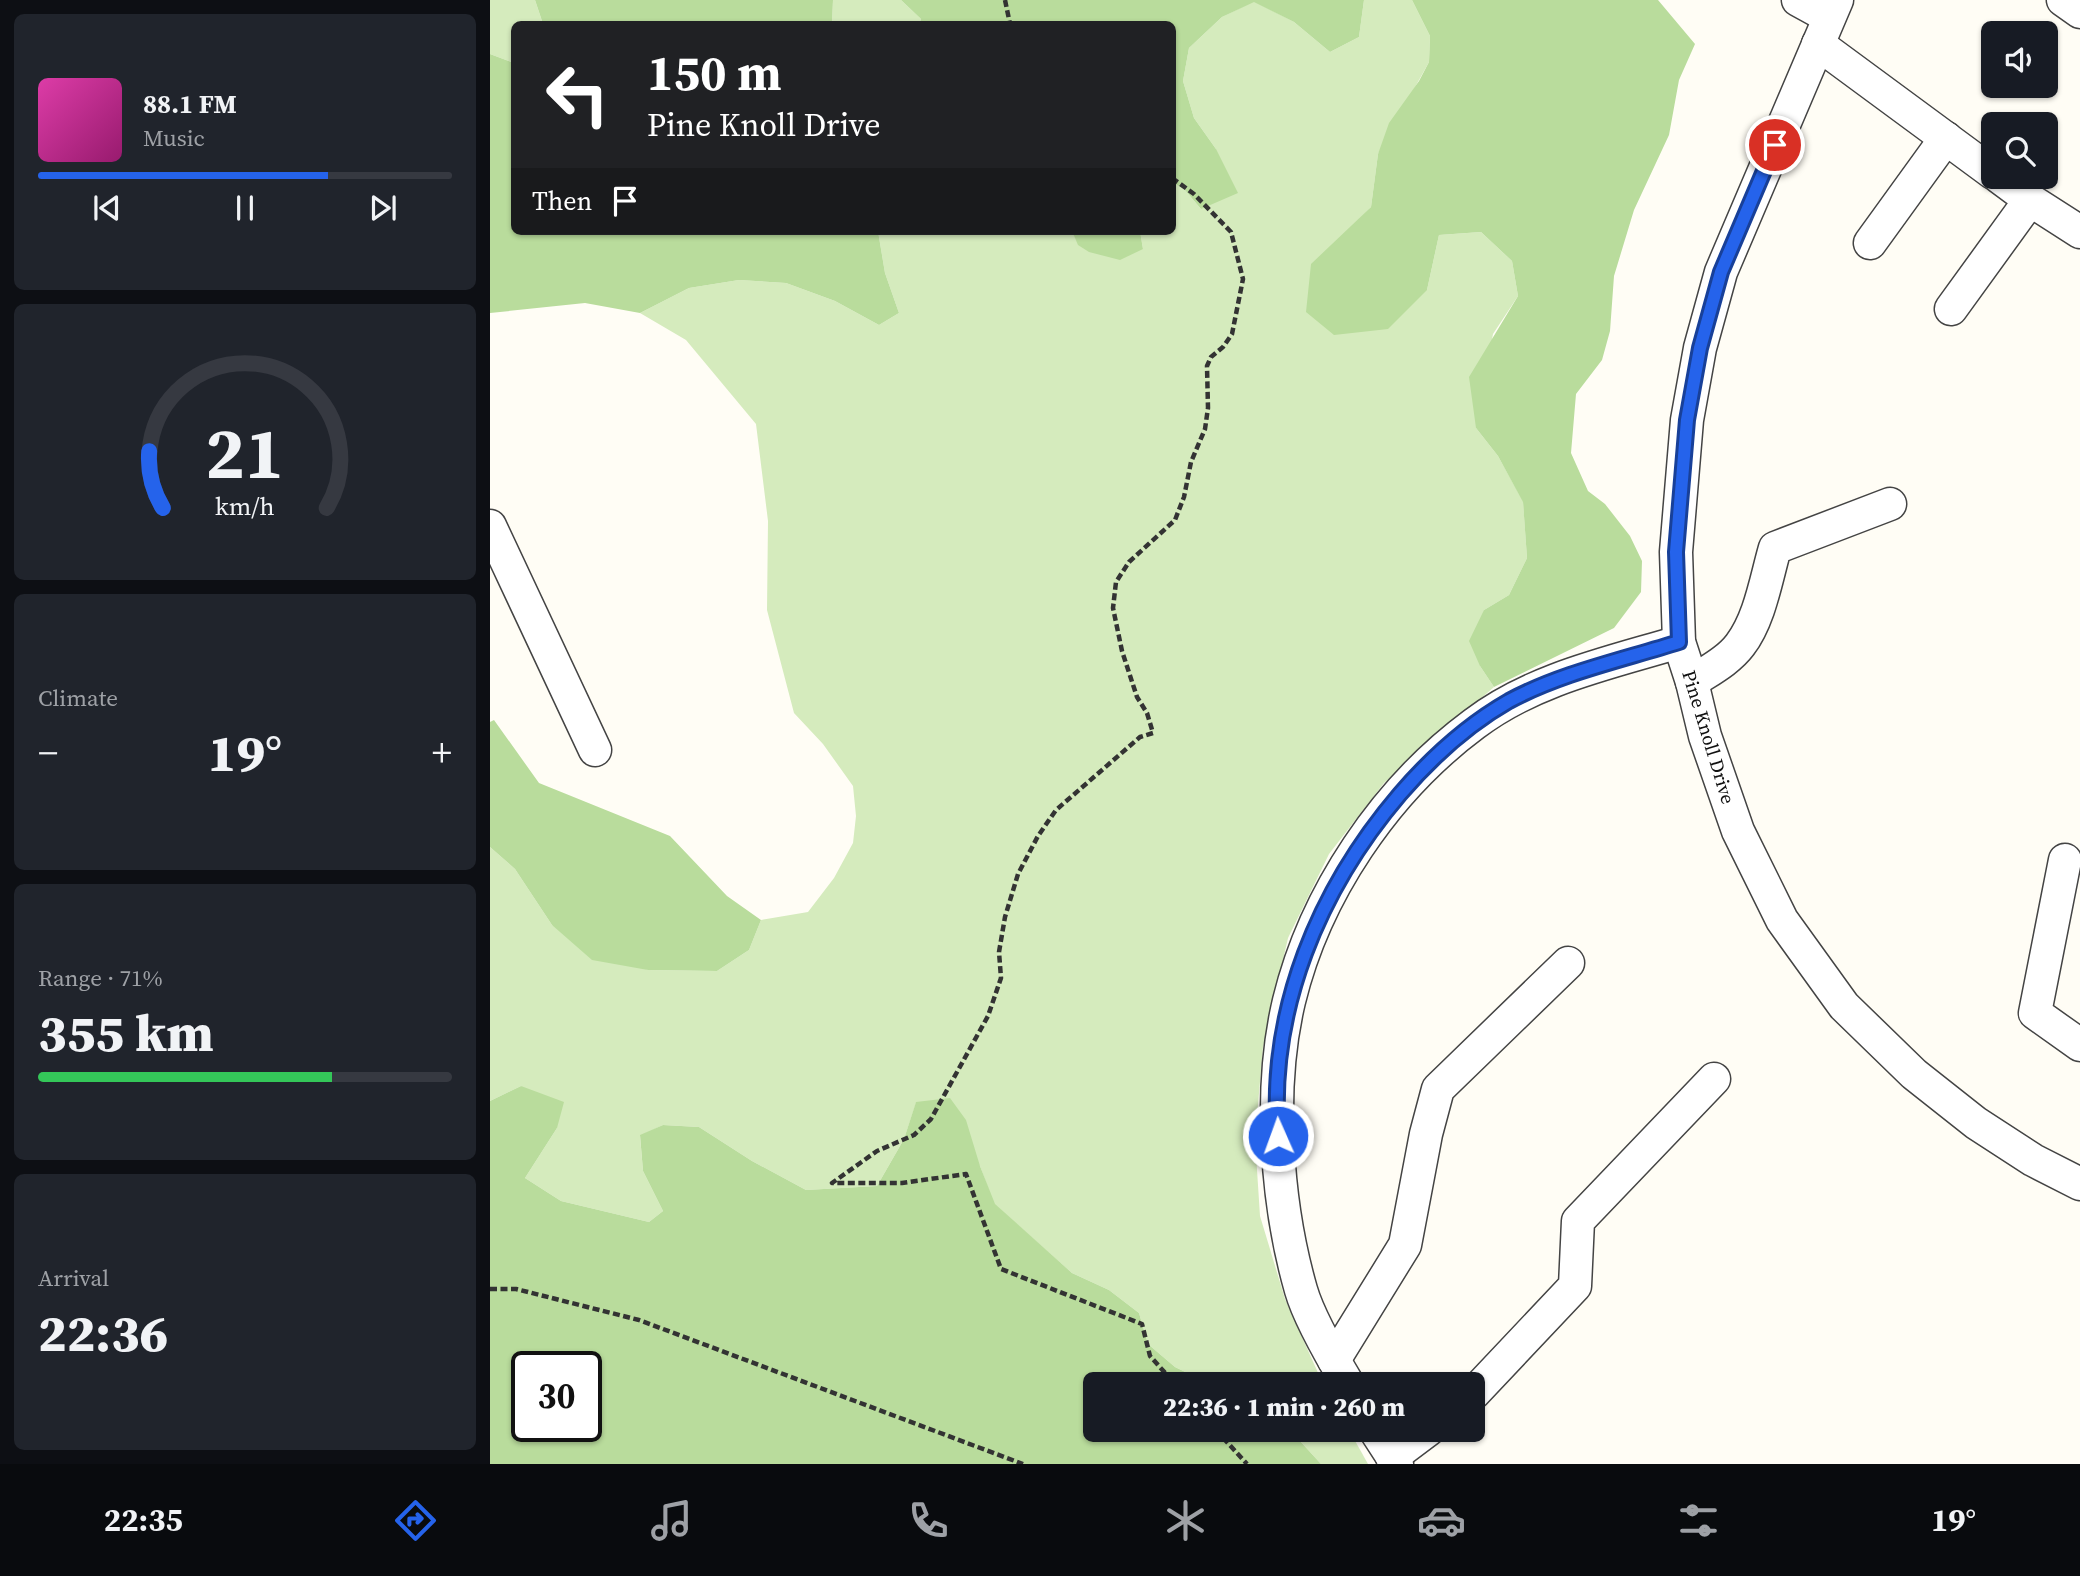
<!DOCTYPE html>
<meta charset="utf-8">
<style>
body{margin:0;font-family:"Source Serif 4",serif;background:#20242c;color:#f1f3f6;height:100vh;display:flex;flex-direction:column;font-size:26px;white-space:nowrap}
*{box-sizing:border-box;margin:0}
p{font-size:23px;color:#9ea1a6}
.icon{flex:none;width:38px;height:38px;fill:none;stroke:currentColor;stroke-width:2;stroke-linecap:round;stroke-linejoin:round}
.map{position:relative;flex:1;overflow:hidden}
.side{display:flex;flex-direction:column;gap:14px;padding:14px;background:#0d0f14;width:490px}
.side>*{flex:none}
.hud{position:absolute;left:21px;top:21px;width:665px;height:214px;border-radius:10px;box-shadow:0 2px 5px #0004;background:#202124;color:#fff;overflow:hidden}
.controls{position:absolute;left:1491px;top:21px;display:grid;gap:14px}
.controls a{display:grid;place-items:center;width:77px;height:77px;border-radius:10px;background:#171b24;box-shadow:0 2px 5px #0004;font-size:35px}
.speed{position:absolute;left:21px;top:1351px;display:flex;gap:14px;font-size:35px;font-weight:700;text-align:center}
.speed>*{display:grid;place-content:center;width:91px;height:91px;border-radius:50%;background:#171b24;box-shadow:0 2px 5px #0004;line-height:1}
.speed .limit{border:4px solid #111;border-radius:10px;background:#fff;color:#111}
.pin{position:absolute;display:grid;place-items:center;width:60px;height:60px;color:#fff;margin:-30px;border:4px solid #fff;border-radius:50%;box-shadow:0 2px 7px #0007}
.me{position:absolute;width:77px;margin:-38px;rotate:358deg;stroke-linejoin:round;filter:drop-shadow(0 0 5px #0008)}
.turn{display:flex;align-items:center;gap:24px;height:147px;padding:0 21px;font-size:32px}
.turn .icon{width:91px;height:91px;stroke-width:2.5}
.turn b{display:block;font-size:49px;line-height:60px}
.then{display:flex;align-items:center;height:66px;padding:0 21px;background:#0003;gap:14px;font-size:26px}
.big{font-size:52px;font-weight:800;line-height:1.1}
.side .widget{flex:1;display:flex;flex-direction:column;justify-content:center;gap:10px;min-width:0;padding:0 24px;border-radius:10px;background:#20242c}
.side .dial{align-items:center;gap:0}
.dial svg{height:182px;overflow:visible;fill:none;stroke:#363941;stroke-width:7;stroke-linecap:round;text-anchor:middle}
.dial text{fill:#f1f3f6;stroke:none}
.song{display:flex;align-items:center;gap:21px}
.cover{width:84px;height:84px;border-radius:10px;background:linear-gradient(135deg,hsl(320 70% 55%),hsl(320 70% 35%))}
.played{height:7px;border-radius:4px;background:linear-gradient(90deg,#2563eb 70%,#363941 70%)}
.keys{display:flex;justify-content:space-around;direction:ltr}
.heat{display:flex;justify-content:space-between;align-items:center;font-size:38px;direction:ltr}
.charge{height:10px;border-radius:5px;background:linear-gradient(90deg,#34c759 71%,#363941 0)}
.trip{position:absolute;left:593px;top:1372px;width:402px;height:70px;border-radius:10px;background:#171b24;box-shadow:0 2px 5px #0004;font-weight:800;line-height:70px;text-align:center}
.tab-bar{display:flex;height:112px;justify-content:space-around;align-items:center;background:#090b0e;color:#9ea1a6}
.tab-bar .icon{width:49px;height:49px}
.tab-bar .active{color:#2563eb}
.tab-bar b{font-size:32px;color:#f1f3f6}
main{display:flex;flex:1;min-height:0}
.map>svg:first-child{display:block}
.green{fill:#d5ebbd}
.forest{fill:#b9dc9c;fill-rule:evenodd}
.lines{fill:none;stroke-linecap:round;stroke-linejoin:round}
.minor-casing{stroke:#444;stroke-width:35}
.path{stroke:#333;stroke-width:4.5;stroke-dasharray:7 3.5;stroke-linecap:butt}
.minor{stroke:#fff;stroke-width:32}
.route-casing{stroke:#184099;stroke-width:18}
.route{stroke:#2563eb;stroke-width:12}
.labels{text-anchor:middle;stroke-width:7;stroke-linejoin:round;paint-order:stroke}
.street-label{font-size:19px;fill:#111;stroke:#fff}
</style>
<main>
<section class="side">
<div class="widget">
<div class="song"><i class="cover"></i><div><b>88.1 FM</b><p>Music</p></div></div>
<div class="played"></div>
<div class="keys"><svg class="icon" aria-label="previous" viewBox="0 0 24 24"><path d="M18 5L8 12l10 7zM5 5v14"/></svg><svg class="icon" aria-label="pause" viewBox="0 0 24 24"><path d="M8 5v14M16 5v14"/></svg><svg class="icon" aria-label="next" viewBox="0 0 24 24"><path d="M6 5l10 7-10 7zM19 5v14"/></svg></div>
</div>
<div class="widget dial"><svg viewBox="0 0 100 80">
<path d="M14 69A42 42 0 1 1 86 69"/>
<path d="M14 69A42 42 0 0 1 8 44" stroke="#2563eb"/>
<text x="50" y="56" font-size="32" font-weight="700">21</text>
<text x="50" y="72" font-size="11">km/h</text>
</svg></div>
<div class="widget"><p>Climate</p>
<div class="heat"><a>−</a><b class="big">19°</b><a>+</a></div>
</div>
<div class="widget"><p>Range · 71%</p><b class="big">355 km</b><div class="charge"></div></div>
<div class="widget"><p>Arrival</p><b class="big">22:36</b></div>
</section>
<div class="map">
<svg width="1590" height="1464" viewBox="0 0 1590 1464">
<rect width="100%" height="100%" fill="#fffdf5"/>
<!-- green -->
<g class="green">
<polygon points="0,0 45,0 53,24 24,24 24,63 0,54"/>
<polygon points="343,0 411,0 431,19 429,24 342,24"/>
<polygon points="874,0 922,0 940,36 939,62 888,154 881,207 860,229 937,290 949,235 991,232 1022,261 1028,296 1003,334 986,428 1008,456 1033,501 1037,558 1019,595 994,610 990,666 1004,687 894,783 839,854 798,938 773,1047 765,1139 770,1216 795,1299 833,1384 720,1384 685,1367 658,1344 649,1313 619,1290 582,1273 504,1204 490,1166 426,1103 414,1139 387,1186 316,1190 262,1161 209,1127 173,1125 150,1136 153,1171 173,1211 159,1222 71,1201 35,1178 67,1128 31,1086 0,1101 0,847 25,869 62,925 158,970 227,971 259,950 271,920 318,912 344,878 363,843 366,816 363,786 333,744 304,713 277,610 278,521 266,424 196,340 150,313 199,288 249,280 296,283 345,301 389,325 409,313 395,273 388,231 582,231 589,245 653,249 650,231 682,231 683,183 694,189 711,209 726,149 704,118 693,81 699,48 732,17 764,1 804,22 840,52 869,37"/>
<polygon points="800,1430 859,1430 878,1464 831,1464"/>
</g>
<!-- forest -->
<g class="forest">
<polygon points="45,0 343,0 342,24 53,24"/>
<polygon points="411,0 874,0 869,37 840,52 804,22 764,2 732,17 699,48 693,81 704,118 726,149 748,193 711,209 694,189 683,183 682,24 429,24 431,19"/>
<polygon points="922,0 1168,0 1205,44 1189,80 1179,135 1144,210 1124,276 1120,331 1112,360 1086,394 1081,453 1098,491 1115,504 1140,536 1152,561 1151,592 1124,628 1004,687 990,666 979,641 994,610 1019,595 1037,558 1033,502 1008,456 986,428 979,377 1028,296 1022,261 991,232 949,235 937,290 898,329 844,335 816,312 821,264 881,207 888,154 899,123 929,81 939,62 940,36"/>
<polygon points="0,54 24,63 24,231 388,231 395,273 409,313 389,325 345,301 296,283 249,280 199,288 150,313 95,303 0,313"/>
<polygon points="582,231 650,231 653,249 630,260 599,252 588,245"/>
<polygon points="4,720 49,783 180,836 237,896 271,920 259,950 227,971 158,970 102,960 62,925 25,869 0,847 0,722"/>
<path d="M31,1086L74,1102L67,1128L35,1178L71,1201L159,1222L173,1211L153,1171L150,1135L173,1125L209,1127L262,1161L316,1190L387,1186L414,1139L426,1102L460,1098L476,1120L490,1166L505,1204L582,1273L619,1290L649,1313L658,1344L685,1367L720,1384H606V1430H800L831,1464H0V1101ZM37,1367H96V1426H37Z"/>
</g>
<g class="lines">
<defs>
<g id="minor">
<polyline points="1308,0 1339,17"/>
<polyline points="1347,0 1231,272 1210,348 1197,420 1186,552 1189,642 1202,682 1215,736 1248,831 1292,920 1354,1006 1424,1074 1486,1123 1543,1160 1590,1184"/>
<polyline points="1573,0 1590,12"/>
<polyline points="1328,44 1503,173"/>
<polyline points="1540,200 1590,232"/>
<polyline points="1380,243 1456,138"/>
<polyline points="1461,309 1540,200 1509,177"/>
<polyline points="0,526 105,750"/>
<path d="M1202,682C1218,671 1238,661 1250,645C1270,619 1276,579 1285,548L1400,504"/>
<polyline points="1575,860 1545,1013 1590,1045"/>
<polyline points="844,1360 915,1245 936,1134 948,1089 1078,963"/>
<path d="M858,1384C843,1359 819,1318 811,1290C786,1203 778,1089 799,1001C825,894 895,790 984,724C1043,679 1119,663 1189,642"/>
<polyline points="984,1393 1085,1286 1088,1221 1224,1079"/>
<polyline points="885,1430 907,1464"/>
<polyline points="902,1457 938,1430"/>
</g>
</defs>
<!-- minor casing -->
<use href="#minor" class="minor-casing"/>
<!-- path -->
<g class="path">
<polyline points="515,0 520,24"/>
<polyline points="682,178 704,194 741,232 753,279 742,334 733,347 721,357 717,366 718,408 715,429 701,462 694,497 685,520 639,562 626,582 623,608 632,651 647,697 657,713 663,733 650,737 566,810 548,836 528,874 515,917 509,952 511,978 498,1016 441,1119 424,1135 387,1151 342,1183 412,1183 476,1174 511,1269 652,1324 660,1356 685,1384"/>
<polyline points="0,1289 26,1289 149,1320 533,1464"/>
<polyline points="726,1430 757,1464"/>
</g>
<!-- minor -->
<use href="#minor" class="minor"/>
</g>
<g class="lines">
<defs>
<path id="route" d="M788,1136C778,1010 829,889 910,794C941,758 977,725 1019,701C1071,673 1132,660 1189,642L1186,552L1197,420L1210,348L1231,272L1285,145"/>
</defs>
<!-- route casing -->
<use href="#route" class="route-casing"/>
<!-- route -->
<use href="#route" class="route"/>
</g>
<g class="labels">
<!-- street labels -->
<g class="street-label">
<text transform="translate(1219 737) rotate(73)" y="7">Pine Knoll Drive</text>
</g>
</g>
</svg>
<div class="controls">
<a><svg class="icon" aria-label="sound" viewBox="0 0 24 24"><path d="M4 9h4l5-4v14l-5-4H4zM17 9q2 3 0 6"/></svg></a>
<a><svg class="icon" aria-label="search" viewBox="0 0 24 24"><circle cx="10" cy="10" r="6"/><path d="M15 15l6 6"/></svg></a>
</div>
<div class="speed"><div class="limit">30</div></div>
<div class="pin" style="left:1285px;top:145px;background:#d93025"><svg class="icon" aria-label="arrive" viewBox="0 0 24 24"><path d="M6 21V4h12l-3 4 3 4H6"/></svg></div>
<svg class="me" style="left:788px;top:1136px" viewBox="-20 -20 40 40"><circle r="17" fill="#2563eb" stroke="#fff" stroke-width="3"/><path d="M0-11L8 9 0 5-8 9z" fill="#fff"/></svg>
<div class="trip">22:36 · 1 min · 260 m</div>
<div class="hud">
<div class="turn"><svg class="icon" aria-label="left" viewBox="0 0 24 24"><path d="M17 20v-9H6M10 6l-5 5 5 5"/></svg><div><b>150 m</b>Pine Knoll Drive</div></div>
<div class="then">Then<svg class="icon" aria-label="arrive" viewBox="0 0 24 24"><path d="M6 21V4h12l-3 4 3 4H6"/></svg></div>
</div>
</div>
</main>
<nav class="tab-bar">
<b>22:35</b>
<svg class="icon active" aria-label="directions" viewBox="0 0 24 24"><path d="M12 3l9 9-9 9-9-9zM9 14v-3h6M13 9l2 2-2 2"/></svg>
<svg class="icon" aria-label="music" viewBox="0 0 24 24"><path d="M9 18V5l10-2v13"/><circle cx="6" cy="18" r="3"/><circle cx="16" cy="16" r="3"/></svg>
<svg class="icon" aria-label="phone" viewBox="0 0 24 24"><path d="M5 4h4l2 5-3 2q2 4 5 5l2-3 5 2v4C11 20 4 13 5 4z"/></svg>
<svg class="icon" aria-label="climate" viewBox="0 0 24 24"><path d="M12 3v18M4 7l16 10M4 17L20 7"/></svg>
<svg class="icon" aria-label="car" viewBox="0 0 24 24"><path d="M5 17H2v-5l4-1 3-4h7l3 4 3 1v5h-3M9 17h6M6 11h13"/><circle cx="7" cy="17" r="2"/><circle cx="17" cy="17" r="2"/></svg>
<svg class="icon" aria-label="filters" viewBox="0 0 24 24"><path d="M4 7h16M4 17h16"/><circle cx="9" cy="7" r="2"/><circle cx="15" cy="17" r="2"/></svg>
<b>19°</b>
</nav>
